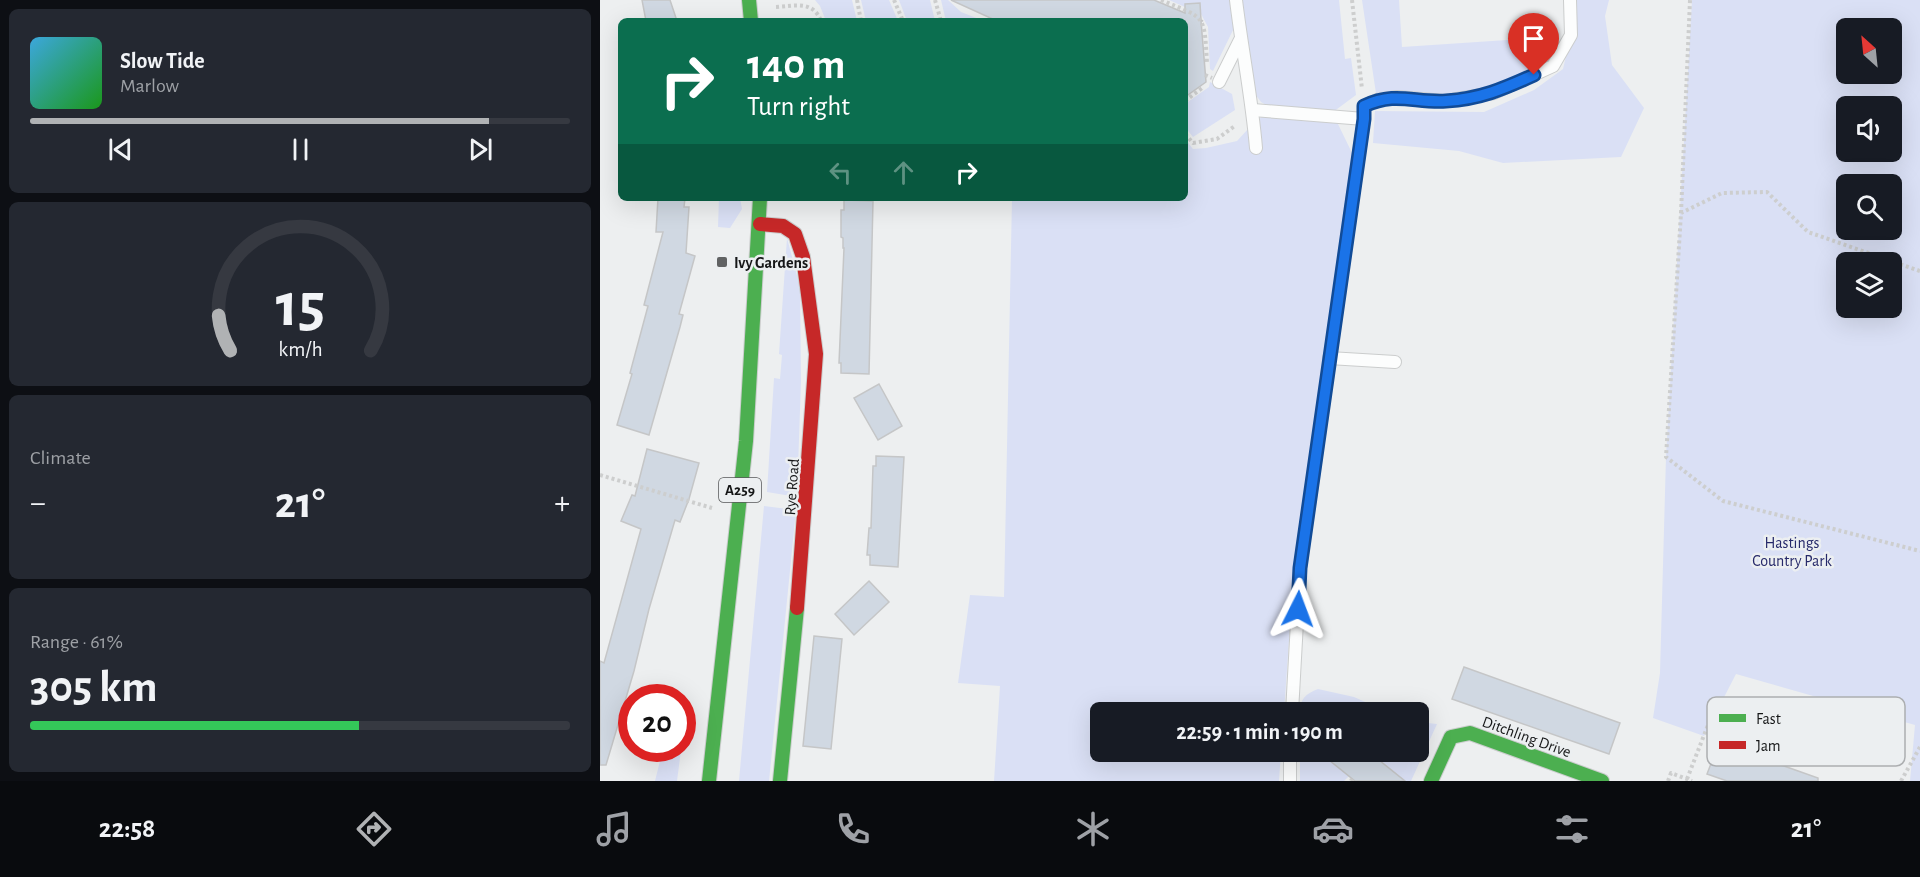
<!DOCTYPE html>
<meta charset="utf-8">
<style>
body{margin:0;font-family:"Alegreya Sans",sans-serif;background:#242831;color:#f1f3f6;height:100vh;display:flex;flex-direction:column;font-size:22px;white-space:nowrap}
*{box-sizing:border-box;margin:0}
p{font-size:20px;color:#9ea1a6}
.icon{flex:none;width:33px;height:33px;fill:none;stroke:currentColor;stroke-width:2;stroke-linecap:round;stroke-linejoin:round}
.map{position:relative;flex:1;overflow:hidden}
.drawer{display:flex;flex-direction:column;gap:9px;padding:9px;background:#0d0f14;width:600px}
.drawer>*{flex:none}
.guide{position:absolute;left:18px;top:18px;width:570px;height:183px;border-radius:9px;box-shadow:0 6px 24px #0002;background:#0b6e4f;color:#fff;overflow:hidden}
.needle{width:39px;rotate:333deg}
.tools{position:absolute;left:1236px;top:18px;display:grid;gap:12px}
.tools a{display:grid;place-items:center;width:66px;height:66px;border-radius:9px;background:#171b24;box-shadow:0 6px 24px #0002;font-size:30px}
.speed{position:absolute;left:18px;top:684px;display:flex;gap:12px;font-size:30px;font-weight:700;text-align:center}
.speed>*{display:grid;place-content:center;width:78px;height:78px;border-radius:50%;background:#171b24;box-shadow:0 6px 24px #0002;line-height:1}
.speed .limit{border:9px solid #d22;background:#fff;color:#111}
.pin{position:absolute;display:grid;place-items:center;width:51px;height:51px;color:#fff;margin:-62px -26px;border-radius:50% 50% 50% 0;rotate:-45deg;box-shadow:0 0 6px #0007}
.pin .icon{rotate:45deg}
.me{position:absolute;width:66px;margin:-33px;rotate:3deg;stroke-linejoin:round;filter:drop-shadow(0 0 4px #0008)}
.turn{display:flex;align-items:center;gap:21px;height:126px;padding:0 30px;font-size:27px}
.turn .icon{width:78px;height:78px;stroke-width:2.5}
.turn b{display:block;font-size:42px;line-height:51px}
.lanes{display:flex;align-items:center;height:57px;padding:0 30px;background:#0003;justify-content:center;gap:30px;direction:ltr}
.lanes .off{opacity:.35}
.big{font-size:45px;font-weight:600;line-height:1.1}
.drawer .tile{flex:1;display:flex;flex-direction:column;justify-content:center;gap:9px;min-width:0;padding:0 21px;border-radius:9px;background:#242831}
.drawer .dial{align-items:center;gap:0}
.dial svg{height:156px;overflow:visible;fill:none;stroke:#363941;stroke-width:7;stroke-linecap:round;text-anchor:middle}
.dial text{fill:#f1f3f6;stroke:none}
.song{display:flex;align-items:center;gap:18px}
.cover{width:72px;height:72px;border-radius:9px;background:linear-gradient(135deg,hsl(200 70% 55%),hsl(120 70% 35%))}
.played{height:6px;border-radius:3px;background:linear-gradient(90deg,#b0b2b4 85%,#363941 85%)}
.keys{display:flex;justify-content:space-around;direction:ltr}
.heat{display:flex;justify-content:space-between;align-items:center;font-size:33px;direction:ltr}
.charge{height:9px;border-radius:4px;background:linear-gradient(90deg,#34c759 61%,#363941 0)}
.trip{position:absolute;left:490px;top:702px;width:339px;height:60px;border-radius:9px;background:#171b24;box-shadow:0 6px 24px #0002;font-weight:600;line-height:60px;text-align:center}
.dock{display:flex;height:96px;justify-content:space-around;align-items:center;background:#090b0e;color:#9ea1a6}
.dock .icon{width:42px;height:42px}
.dock .active{color:#b0b2b4}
.dock b{font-size:27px;color:#f1f3f6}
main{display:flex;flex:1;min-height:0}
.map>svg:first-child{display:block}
.green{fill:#dae0f5;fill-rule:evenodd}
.building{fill:#d0d8e2;stroke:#c5c6c7;stroke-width:1.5}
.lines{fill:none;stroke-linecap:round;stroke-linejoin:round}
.lane-casing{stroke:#cbcdcd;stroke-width:14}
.fast-casing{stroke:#cbcdcd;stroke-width:16}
.jam-casing{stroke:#cbcdcd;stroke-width:16}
.path{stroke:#cdcece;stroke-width:4;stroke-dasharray:3 3;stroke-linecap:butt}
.lane{stroke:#fcfdfd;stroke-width:12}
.fast{stroke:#4caf50;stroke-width:14}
.jam{stroke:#c62828;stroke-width:14}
.path-bridge{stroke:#cdcece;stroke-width:4;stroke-dasharray:3 3;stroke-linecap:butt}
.route-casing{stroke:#114b97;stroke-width:15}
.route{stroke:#1a73e8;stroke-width:10}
.poi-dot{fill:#616263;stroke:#eceff1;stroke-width:2}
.labels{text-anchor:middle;stroke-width:5;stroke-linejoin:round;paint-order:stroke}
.shield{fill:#eceff1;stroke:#565758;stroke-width:1.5}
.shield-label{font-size:15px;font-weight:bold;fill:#151617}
.poi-label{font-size:16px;font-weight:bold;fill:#151617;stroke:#eceff1;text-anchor:start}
.street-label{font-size:16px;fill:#151617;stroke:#eceff1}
.park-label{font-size:16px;fill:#26296a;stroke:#eceff1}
.key{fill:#eceff1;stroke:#acaeb0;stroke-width:1.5}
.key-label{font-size:16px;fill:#151617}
</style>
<main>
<section class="drawer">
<div class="tile">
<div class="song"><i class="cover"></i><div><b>Slow Tide</b><p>Marlow</p></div></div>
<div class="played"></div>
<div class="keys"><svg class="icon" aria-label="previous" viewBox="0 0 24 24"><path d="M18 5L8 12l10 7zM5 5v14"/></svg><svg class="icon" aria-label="pause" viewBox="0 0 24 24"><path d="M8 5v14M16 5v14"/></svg><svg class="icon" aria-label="next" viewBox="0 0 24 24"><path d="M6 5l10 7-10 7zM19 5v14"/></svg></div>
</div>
<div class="tile dial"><svg viewBox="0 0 100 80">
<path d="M14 69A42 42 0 1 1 86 69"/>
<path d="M14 69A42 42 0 0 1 8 51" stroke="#b0b2b4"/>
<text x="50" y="56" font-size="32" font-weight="700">15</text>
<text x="50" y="72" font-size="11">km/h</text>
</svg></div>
<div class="tile"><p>Climate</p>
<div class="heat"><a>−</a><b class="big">21°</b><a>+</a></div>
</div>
<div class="tile"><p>Range · 61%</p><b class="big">305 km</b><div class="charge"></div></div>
</section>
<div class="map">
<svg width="1320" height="781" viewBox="0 0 1320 781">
<rect width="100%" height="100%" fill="#edeff0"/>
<!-- green -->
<g class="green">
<polygon points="215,0 252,0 257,21 226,21 220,6"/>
<polygon points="261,0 289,0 298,21 266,21"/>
<polygon points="299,0 330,0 335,21 307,21"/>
<polygon points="341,0 348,0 361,12 384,21 346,21"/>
<polygon points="569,0 630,0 634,28 613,71 610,69 608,27 601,14"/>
<polygon points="642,0 739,0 745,59 751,58 756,95 733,112 668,106 661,102 655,94"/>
<polygon points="762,0 799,0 802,47 953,37 953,66 894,93 777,100"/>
<polygon points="970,0 1009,0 1005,16 1012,65 1044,108 1021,157 903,163 859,151 773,143 775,111 884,112 934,90 963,69 971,35"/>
<path d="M1092,0H1320V781H1310L1315,725L1136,674L1104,736L1053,718L1060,673L1066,457ZM1246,28H1292V74H1246ZM1246,106H1292V152H1246ZM1246,184H1292V230H1246ZM1246,262H1292V308H1246Z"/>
<polygon points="610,82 632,94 635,110 593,137 585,127 585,104 609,87"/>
<polygon points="662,116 737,122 753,155 694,568 684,712 501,712 501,752 681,752 679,781 394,781 400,686 358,683 370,595 404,597 412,198 585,198 585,139 593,149 606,148 637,141 648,129 651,148 657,122"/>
<polygon points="119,198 140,198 142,209 130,228 118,227"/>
<polygon points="187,238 200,287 201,381 197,497 167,492 174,378 180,379 182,355 179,354"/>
<polygon points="164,506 196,510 169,781 139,781"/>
<path d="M718,689L754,697L772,705L766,712H700C700,698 706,694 718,689Z"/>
<polygon points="819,722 837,724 811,781 805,781 772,754 774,752 795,752 800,755 804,752 819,752"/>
<polygon points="63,749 81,750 77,781 55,781"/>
<polygon points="700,752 721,752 749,776 744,781 700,781"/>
</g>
<!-- building -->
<g class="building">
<polygon points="42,0 70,0 77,21 46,21"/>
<polygon points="351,0 554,0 585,13 585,4 600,3 601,20 603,21 601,21 606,82 585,97 585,21 397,21"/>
<polygon points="58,198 85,198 84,207 89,207 86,253 95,256 79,314 83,315 80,327 49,435 17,425 32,374 30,373 48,306 44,305 63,232 56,232"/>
<polygon points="244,200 273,201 269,374 241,373 241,363 239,363 244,248 243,248 243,238 241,237 241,210 244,210"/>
<polygon points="279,384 302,426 278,440 254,398"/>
<polygon points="47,449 99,463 89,499 80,522 75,520 49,609 34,671 6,765 0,765 0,661 4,663 41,529 21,521 32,495 35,496"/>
<polygon points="276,456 304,457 298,567 270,565 270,555 267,555 269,528 271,528 273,466 276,466"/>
<polygon points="269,581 289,602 254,635 235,614"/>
<polygon points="214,636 242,639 231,749 203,746"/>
<polygon points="864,667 1020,723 1009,754 852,699"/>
<polygon points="1119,743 1218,778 1218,781 1127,781 1107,774"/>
<polygon points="719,752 769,752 805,781 755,781"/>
</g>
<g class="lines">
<defs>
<g id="lane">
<path d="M636,0C642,50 652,99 656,148"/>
<polyline points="619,82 640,40"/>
<polyline points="653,110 764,119"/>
<polyline points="729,358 795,362"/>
<polyline points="692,712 700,568 764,119 764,106 777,100 797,97 845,101 894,93 953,66 971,35 970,0"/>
<polyline points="690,781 690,752"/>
</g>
<g id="fast">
<polyline points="149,0 151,21"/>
<polyline points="109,781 146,441 160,198"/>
<polyline points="180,781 197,608"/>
<polyline points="831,781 851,737 870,733 1002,781"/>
</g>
<polyline id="jam" points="160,224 183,226 195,234 203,257 216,354 197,608"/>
</defs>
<!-- lane casing -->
<use href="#lane" class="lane-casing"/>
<!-- fast casing -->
<use href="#fast" class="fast-casing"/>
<!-- jam casing -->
<use href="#jam" class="jam-casing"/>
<!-- path -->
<g class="path">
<polyline points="257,0 261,21"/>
<polyline points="294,0 303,21"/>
<polyline points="335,0 341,21"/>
<path d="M561,0C606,19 604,13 607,63"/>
<polyline points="752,0 762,89"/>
<path d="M176,7C195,6 213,0 221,21"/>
<polyline points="585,101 602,88"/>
<polyline points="585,134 593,143 617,139 636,125"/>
<polyline points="1081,213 1090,0"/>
<polyline points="1320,271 1208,232 1167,192 1122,193 1081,213 1066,457 1123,501 1320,551"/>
<polyline points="0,475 112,508"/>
<polyline points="1087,779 1115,707"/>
<polyline points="751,781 752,779"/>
<polyline points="1068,781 1071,773 1092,781"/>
<polyline points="1301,781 1320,747"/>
</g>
<!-- lane -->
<use href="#lane" class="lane"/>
<!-- fast -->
<use href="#fast" class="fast"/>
<!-- jam -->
<use href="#jam" class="jam"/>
<!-- path-bridge -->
<polyline class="path-bridge" points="605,75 612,78"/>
</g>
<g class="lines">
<defs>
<path id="route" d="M698,609L700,568L764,119V106C796,91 814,103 846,101C880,99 903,89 934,75"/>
</defs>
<!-- route casing -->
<use href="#route" class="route-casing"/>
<!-- route -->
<use href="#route" class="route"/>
</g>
<!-- markers -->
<rect class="poi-dot" x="116" y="256" width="12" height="12" rx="3"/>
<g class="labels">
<!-- shield labels -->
<rect class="shield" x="119" y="478" width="42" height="24" rx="4.5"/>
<g class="shield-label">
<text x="140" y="495">A259</text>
</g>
<!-- poi labels -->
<g class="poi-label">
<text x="134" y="268">Ivy Gardens</text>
</g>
<!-- street labels -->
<g class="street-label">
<text transform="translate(191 487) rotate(-86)" y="6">Rye Road</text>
<text transform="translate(927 736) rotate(20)" y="6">Ditchling Drive</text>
</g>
<!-- park labels -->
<g class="park-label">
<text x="1192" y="548">Hastings<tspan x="1192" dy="18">Country Park</tspan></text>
</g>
</g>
<!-- legend -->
<rect x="1107" y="697" width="198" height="69" rx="9" class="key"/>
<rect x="1119" y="714" width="27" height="8" fill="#4caf50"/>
<rect x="1119" y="741" width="27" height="8" fill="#c62828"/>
<g class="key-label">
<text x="1156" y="724">Fast</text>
<text x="1156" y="751">Jam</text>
</g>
</svg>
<div class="tools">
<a><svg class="needle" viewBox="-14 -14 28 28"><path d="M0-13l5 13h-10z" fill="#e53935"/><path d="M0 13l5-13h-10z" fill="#9ea1a6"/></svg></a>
<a><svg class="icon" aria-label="sound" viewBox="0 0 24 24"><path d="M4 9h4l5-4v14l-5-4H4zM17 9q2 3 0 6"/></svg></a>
<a><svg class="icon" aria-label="search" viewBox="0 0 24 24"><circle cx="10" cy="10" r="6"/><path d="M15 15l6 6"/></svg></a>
<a><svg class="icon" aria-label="layers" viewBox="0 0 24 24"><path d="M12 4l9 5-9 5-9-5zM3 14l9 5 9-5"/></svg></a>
</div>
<div class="speed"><div class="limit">20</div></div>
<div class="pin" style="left:934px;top:75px;background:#d93025"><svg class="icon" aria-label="arrive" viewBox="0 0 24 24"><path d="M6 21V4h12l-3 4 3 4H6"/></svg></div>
<svg class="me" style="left:698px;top:609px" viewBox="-20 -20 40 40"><path d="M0-17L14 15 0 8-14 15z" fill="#1a73e8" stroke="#fff" stroke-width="4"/></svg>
<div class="trip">22:59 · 1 min · 190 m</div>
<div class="guide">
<div class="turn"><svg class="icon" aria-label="right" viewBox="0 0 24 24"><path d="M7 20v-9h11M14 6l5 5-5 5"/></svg><div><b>140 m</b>Turn right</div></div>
<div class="lanes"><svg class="icon off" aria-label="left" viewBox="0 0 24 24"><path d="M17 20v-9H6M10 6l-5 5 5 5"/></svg><svg class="icon off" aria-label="ahead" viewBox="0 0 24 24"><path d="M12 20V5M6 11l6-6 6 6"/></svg><svg class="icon" aria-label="right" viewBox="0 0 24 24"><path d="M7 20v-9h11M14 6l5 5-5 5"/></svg></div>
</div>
</div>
</main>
<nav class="dock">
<b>22:58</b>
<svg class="icon active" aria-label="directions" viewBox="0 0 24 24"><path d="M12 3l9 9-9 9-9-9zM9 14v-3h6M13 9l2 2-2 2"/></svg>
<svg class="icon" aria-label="music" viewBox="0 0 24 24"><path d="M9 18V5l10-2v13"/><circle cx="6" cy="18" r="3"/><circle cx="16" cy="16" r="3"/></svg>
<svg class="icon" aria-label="phone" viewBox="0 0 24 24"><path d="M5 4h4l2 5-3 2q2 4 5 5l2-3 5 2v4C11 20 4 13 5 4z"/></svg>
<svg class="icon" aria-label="climate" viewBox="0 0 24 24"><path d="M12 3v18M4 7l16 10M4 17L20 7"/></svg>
<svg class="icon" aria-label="car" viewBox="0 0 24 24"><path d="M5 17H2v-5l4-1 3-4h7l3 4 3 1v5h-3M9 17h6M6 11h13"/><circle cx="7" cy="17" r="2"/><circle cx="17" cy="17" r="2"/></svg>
<svg class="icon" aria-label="filters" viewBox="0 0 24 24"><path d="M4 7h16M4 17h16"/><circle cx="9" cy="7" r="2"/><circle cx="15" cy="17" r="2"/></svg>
<b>21°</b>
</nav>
